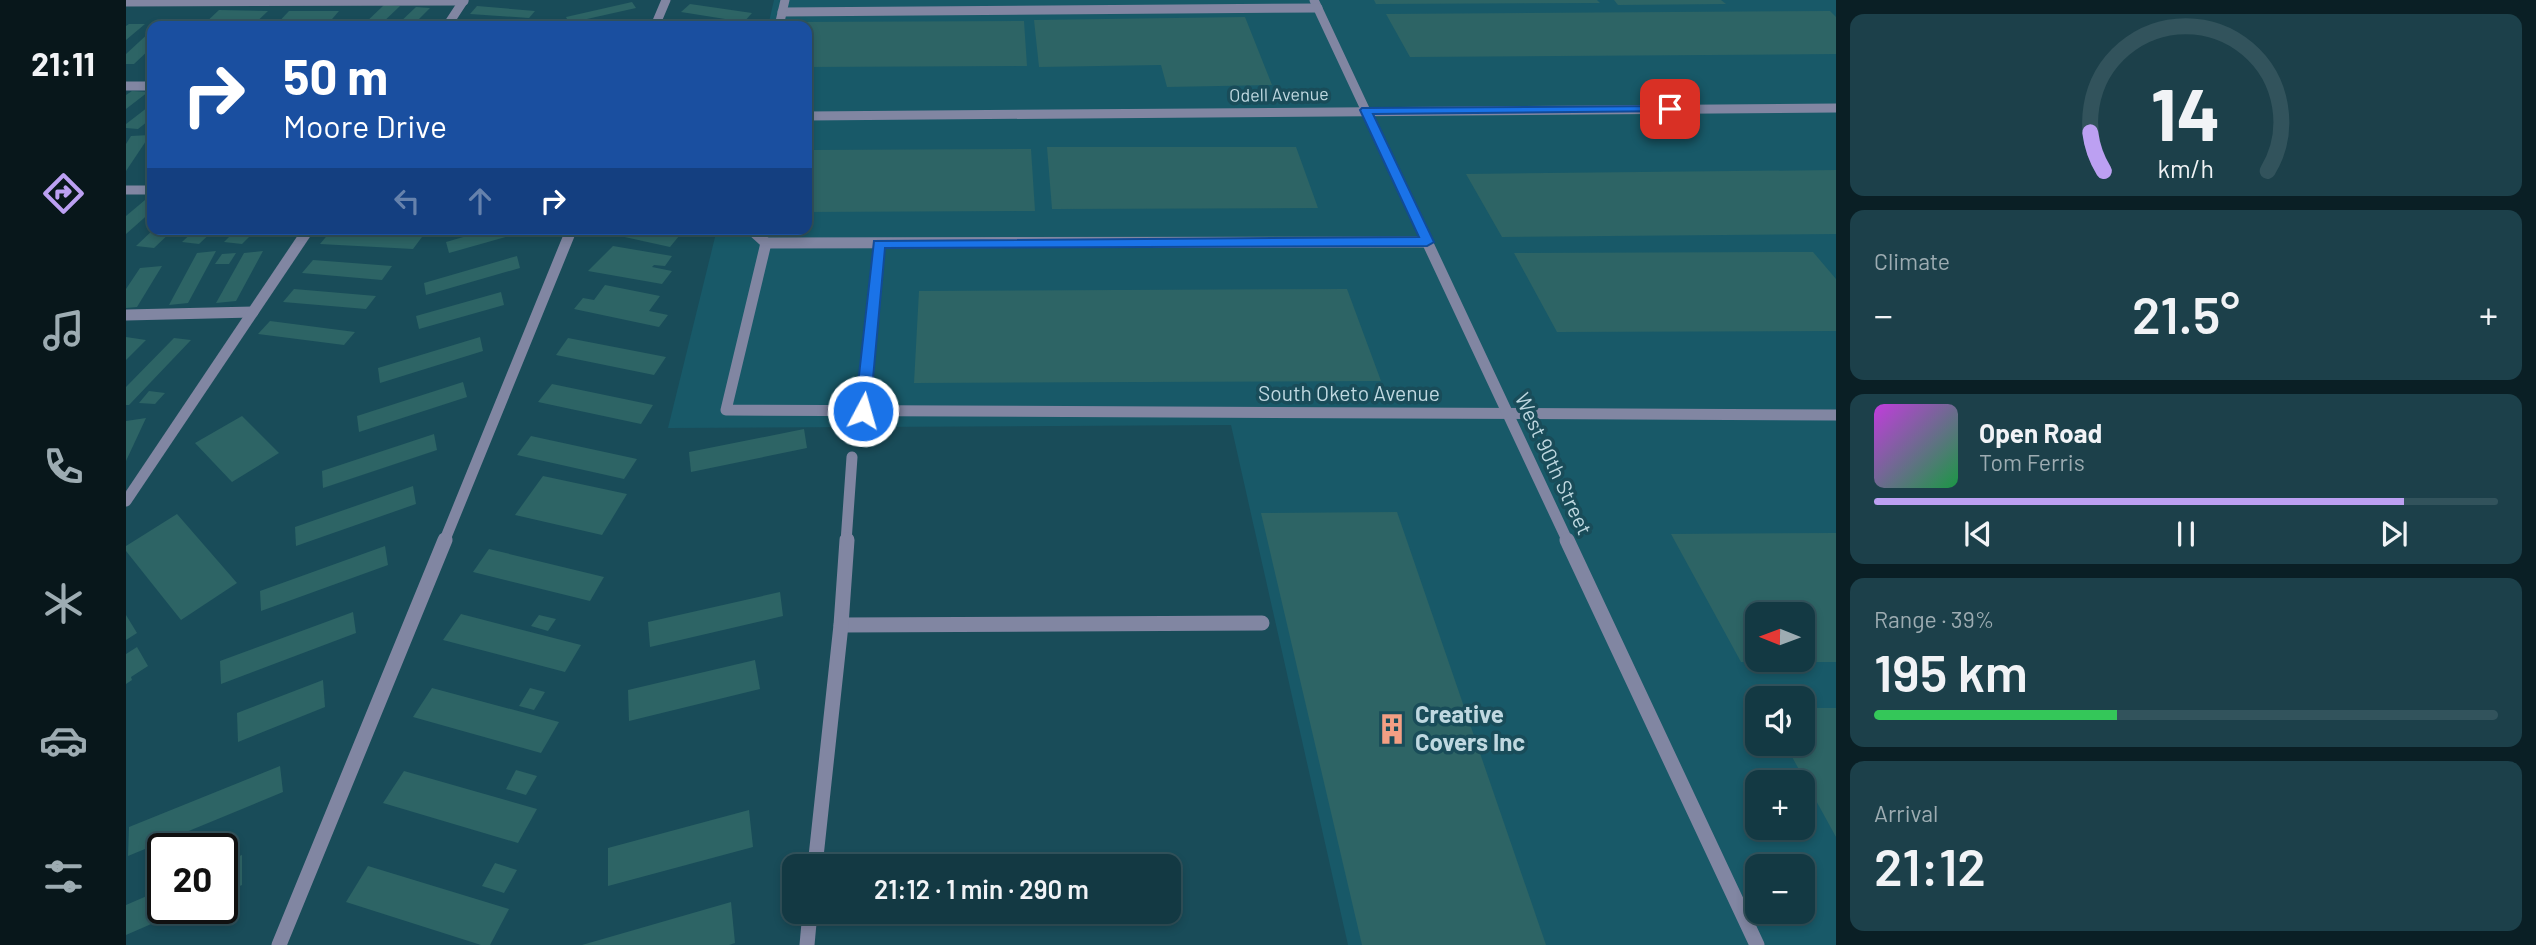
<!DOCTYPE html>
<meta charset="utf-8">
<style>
body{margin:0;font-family:Barlow,sans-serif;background:#1c404a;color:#f1f3f6;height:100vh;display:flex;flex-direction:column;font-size:26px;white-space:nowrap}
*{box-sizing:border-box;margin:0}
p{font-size:23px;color:#9dacb2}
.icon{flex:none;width:38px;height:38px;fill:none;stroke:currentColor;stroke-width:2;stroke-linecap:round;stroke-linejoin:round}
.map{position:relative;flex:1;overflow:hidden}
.sheet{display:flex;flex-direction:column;gap:14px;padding:14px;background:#0a1f25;width:700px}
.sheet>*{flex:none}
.guide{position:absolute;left:21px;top:21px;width:665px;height:214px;border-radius:14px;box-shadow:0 4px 10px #0003,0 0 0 2px #32535c;background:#1a4fa0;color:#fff;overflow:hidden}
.needle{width:46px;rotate:271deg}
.controls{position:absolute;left:1619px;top:602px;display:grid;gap:14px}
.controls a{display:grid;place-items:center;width:70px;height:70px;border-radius:14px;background:#133943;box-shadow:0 4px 10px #0003,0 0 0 2px #32535c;font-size:35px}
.speed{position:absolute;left:21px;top:833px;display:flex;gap:14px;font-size:35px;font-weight:700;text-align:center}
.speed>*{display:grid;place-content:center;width:91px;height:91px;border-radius:50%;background:#133943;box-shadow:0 4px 10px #0003,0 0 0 2px #32535c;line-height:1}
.speed .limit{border:4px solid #111;border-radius:10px;background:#fff;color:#111}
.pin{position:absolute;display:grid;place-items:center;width:60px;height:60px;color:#fff;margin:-30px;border-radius:14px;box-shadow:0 4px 10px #0006}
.me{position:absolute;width:77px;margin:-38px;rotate:6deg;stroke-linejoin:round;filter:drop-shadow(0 0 5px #0008)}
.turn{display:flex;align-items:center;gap:24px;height:147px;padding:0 21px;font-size:32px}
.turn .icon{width:91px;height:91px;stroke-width:2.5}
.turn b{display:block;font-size:49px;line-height:60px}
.lanes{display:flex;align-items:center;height:66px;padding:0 21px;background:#0003;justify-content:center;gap:35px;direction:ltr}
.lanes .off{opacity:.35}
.big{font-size:52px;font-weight:600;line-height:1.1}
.sheet .tile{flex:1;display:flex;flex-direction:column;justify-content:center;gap:10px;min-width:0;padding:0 24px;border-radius:14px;background:#1c404a}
.sheet .dial{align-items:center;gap:0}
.dial svg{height:182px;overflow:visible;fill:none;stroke:#32535c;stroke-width:7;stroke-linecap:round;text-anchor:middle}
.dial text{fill:#f1f3f6;stroke:none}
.song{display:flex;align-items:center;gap:21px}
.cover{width:84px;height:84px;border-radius:10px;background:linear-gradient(135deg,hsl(290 70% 55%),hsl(140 70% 35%))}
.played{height:7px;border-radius:4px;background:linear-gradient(90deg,#bca0f2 85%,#32535c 85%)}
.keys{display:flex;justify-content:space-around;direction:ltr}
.heat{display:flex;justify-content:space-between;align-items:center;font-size:38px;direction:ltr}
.charge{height:10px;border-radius:5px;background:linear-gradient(90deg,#34c759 39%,#32535c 0)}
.trip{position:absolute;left:656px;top:854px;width:399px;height:70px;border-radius:14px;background:#133943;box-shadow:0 4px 10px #0003,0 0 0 2px #32535c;font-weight:600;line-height:70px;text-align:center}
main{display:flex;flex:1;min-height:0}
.tab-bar{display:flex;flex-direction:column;width:126px;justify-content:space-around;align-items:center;background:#08171b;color:#9dacb2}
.tab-bar .icon{width:49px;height:49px}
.tab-bar .active{color:#bca0f2}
.tab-bar b{font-size:32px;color:#f1f3f6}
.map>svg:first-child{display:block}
.built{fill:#185968;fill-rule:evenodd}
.building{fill:#2d6465}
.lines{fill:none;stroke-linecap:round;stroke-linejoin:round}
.minor-far2{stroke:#8186a2;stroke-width:9}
.minor-far1{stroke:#8186a2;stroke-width:11}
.minor{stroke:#8186a2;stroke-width:15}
.route{fill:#1a73e8;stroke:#114b97;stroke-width:2}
.labels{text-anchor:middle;stroke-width:7;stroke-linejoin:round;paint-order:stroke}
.far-street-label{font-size:18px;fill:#bfd8e0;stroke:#194c59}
.street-label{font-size:21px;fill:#bfd8e0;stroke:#194c59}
.near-poi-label{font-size:24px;font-weight:bold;fill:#bfd8e0;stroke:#194c59;text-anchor:start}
</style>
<main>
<nav class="tab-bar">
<b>21:11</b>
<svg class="icon active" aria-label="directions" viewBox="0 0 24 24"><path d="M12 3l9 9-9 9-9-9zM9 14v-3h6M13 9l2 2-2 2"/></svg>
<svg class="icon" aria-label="music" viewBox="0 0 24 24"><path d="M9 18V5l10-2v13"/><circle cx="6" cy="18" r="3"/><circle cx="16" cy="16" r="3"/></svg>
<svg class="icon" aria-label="phone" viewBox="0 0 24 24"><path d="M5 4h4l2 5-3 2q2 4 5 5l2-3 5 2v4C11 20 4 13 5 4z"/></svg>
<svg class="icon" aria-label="climate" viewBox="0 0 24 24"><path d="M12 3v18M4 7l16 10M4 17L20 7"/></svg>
<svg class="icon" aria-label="car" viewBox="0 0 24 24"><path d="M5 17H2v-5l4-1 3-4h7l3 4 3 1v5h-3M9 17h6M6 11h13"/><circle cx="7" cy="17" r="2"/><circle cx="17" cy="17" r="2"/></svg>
<svg class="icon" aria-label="filters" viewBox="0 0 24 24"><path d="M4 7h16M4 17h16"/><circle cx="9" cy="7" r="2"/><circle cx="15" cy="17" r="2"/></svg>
</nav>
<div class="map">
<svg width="1710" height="945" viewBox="0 0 1710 945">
<rect width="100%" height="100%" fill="#194c59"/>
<!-- built -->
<path class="built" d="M648,0H1710V945H1222L1105,425L542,428L591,229H681V26H642ZM1631,614H1676V660H1631ZM1631,698H1676V744H1631ZM1631,782H1676V828H1631ZM1631,866H1676V912H1631Z"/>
<!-- building -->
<g class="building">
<polygon points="1248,0 1471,0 1474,3 1250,4"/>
<polygon points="1488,0 1595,0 1600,4 1492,5"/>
<polygon points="506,2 510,8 443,23 440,17"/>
<polygon points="564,4 626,13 618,22 555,12"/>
<polygon points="258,5 274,6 253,26 236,26"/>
<polygon points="351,6 409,11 403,18 344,14"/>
<polygon points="290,7 304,8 286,26 270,26"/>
<polygon points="93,10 142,11 126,26 76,26"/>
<polygon points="163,11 213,11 200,26 149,26"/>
<polygon points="1704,11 1710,17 1710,54 1284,57 1260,14"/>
<polygon points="1119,17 1146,85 1041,87 1035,65 913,67 908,20"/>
<polygon points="898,21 901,66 681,67 681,26 667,26 668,22"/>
<polygon points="3,24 19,24 0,40 0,26"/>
<polygon points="26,30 26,47 8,64 0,64 0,54"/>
<polygon points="6,91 22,92 0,109 0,95"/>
<polygon points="26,104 26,118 12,129 0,128 0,124"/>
<polygon points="24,135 0,171 0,144 5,136"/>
<polygon points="921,147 1170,147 1192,208 926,209"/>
<polygon points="905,149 909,211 681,212 681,150"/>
<polygon points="1710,170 1710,234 1376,237 1340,174"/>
<polygon points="19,200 26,201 26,211 0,234 0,216"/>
<polygon points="28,229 48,229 28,248 10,246"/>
<polygon points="70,229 89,229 73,244 56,242"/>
<polygon points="111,229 131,229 116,244 98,242"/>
<polygon points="365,229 404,230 323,253 320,242"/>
<polygon points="478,229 522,229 553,236 544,247 476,232"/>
<polygon points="204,232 296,237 287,249 194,244"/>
<polygon points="487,246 546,256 539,266 528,265 526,267 546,271 536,284 462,271"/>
<polygon points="90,251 62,303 43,305 71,253"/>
<polygon points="137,251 110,301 90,303 118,253"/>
<polygon points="1687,252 1710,279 1710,331 1431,332 1388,253"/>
<polygon points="110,253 103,264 89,264 96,254"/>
<polygon points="391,256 394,268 300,295 298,283"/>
<polygon points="187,260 266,266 256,280 176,273"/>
<polygon points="36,266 11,307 0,308 0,289 14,268"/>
<polygon points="479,285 534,296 523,311 542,315 533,327 448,309 457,298 468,300"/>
<polygon points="168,289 250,296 240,309 157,302"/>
<polygon points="1221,289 1255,381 788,383 793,291"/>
<polygon points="375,292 378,305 293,329 290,316"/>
<polygon points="144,321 229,332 218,345 132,334"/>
<polygon points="0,337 20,340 0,360"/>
<polygon points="354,337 357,351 254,383 252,368"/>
<polygon points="48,338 65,340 3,405 0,405 0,387"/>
<polygon points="442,338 540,357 528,375 430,355"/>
<polygon points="337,382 341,397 233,432 231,416"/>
<polygon points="426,384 527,405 515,424 412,402"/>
<polygon points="23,391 39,393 29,404 13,403"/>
<polygon points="116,416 153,453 106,482 69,443"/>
<polygon points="20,418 0,461 0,421"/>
<polygon points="678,429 681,448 565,472 563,452"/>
<polygon points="308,434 311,450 197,488 196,471"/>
<polygon points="405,436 511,459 498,479 391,455"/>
<polygon points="417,476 501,494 476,535 389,515"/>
<polygon points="287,486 290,504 170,546 169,527"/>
<polygon points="1271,512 1420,945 1236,945 1135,513"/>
<polygon points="51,514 111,583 55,620 0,551 0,546"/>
<polygon points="1710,533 1710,662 1676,662 1676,614 1631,614 1631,662 1615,662 1545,534"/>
<polygon points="259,546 262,565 135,611 134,591"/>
<polygon points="363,549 478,577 464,601 347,572"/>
<polygon points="654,592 657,616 524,647 522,622"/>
<polygon points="227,612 230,633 95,684 94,661"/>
<polygon points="335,614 455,645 439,672 317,640"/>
<polygon points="0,615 11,633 0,640"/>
<polygon points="413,615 430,619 422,631 405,626"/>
<polygon points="11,647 22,666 5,677 6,680 0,684 0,654"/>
<polygon points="629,660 634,689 503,721 502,690"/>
<polygon points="197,680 199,707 112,742 111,713"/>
<polygon points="306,688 433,722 415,753 287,717"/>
<polygon points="404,688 419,692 408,710 393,706"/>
<polygon points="1676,708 1710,708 1710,837 1659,744 1676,744"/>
<polygon points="154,766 157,792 2,856 3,827"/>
<polygon points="390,770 411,776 400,795 380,789"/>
<polygon points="278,771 411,809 392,843 257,803"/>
<polygon points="623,810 627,847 482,886 482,848"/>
<polygon points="116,855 116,885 96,894 96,863"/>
<polygon points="369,863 391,870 378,893 356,886"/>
<polygon points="242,866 383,909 364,945 355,945 220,902"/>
<polygon points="37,889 37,908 62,908 0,935 0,905"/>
<polygon points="605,902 609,943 603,945 456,945"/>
</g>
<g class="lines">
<!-- minor-far2 -->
<g class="minor-far2">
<polyline points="1188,0 1298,235"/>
<polyline points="0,2 338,1"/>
<polyline points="656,12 1192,8"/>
<polyline points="321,26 338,0"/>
<polyline points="529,26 540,0"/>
<polyline points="653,26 659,0"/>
<polyline points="0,86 26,86"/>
<polyline points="681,116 1710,108"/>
<polyline points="0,190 26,190"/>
<polyline points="625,229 631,235"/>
<polyline points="179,235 183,229"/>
<polyline points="444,235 446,229"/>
</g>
<!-- minor-far1 -->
<g class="minor-far1">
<polyline points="629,233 640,243 600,410 1710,415"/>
<polyline points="1297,233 1442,542"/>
<polyline points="640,243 1301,242"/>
<polyline points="0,315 127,312"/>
<polyline points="737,411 753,244"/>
<polyline points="0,501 180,233"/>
<polyline points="318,542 444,233"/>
<polyline points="720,542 726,457"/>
</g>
<!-- minor -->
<g class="minor">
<polyline points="1441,540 1631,945"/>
<polyline points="715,625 1136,623"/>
<polyline points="689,866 715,625 721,540"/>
<polyline points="153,945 319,540"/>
<polyline points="681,945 684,912"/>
</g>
</g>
<!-- route -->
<polygon class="route" points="1544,106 1550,109 1548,111 1247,114 1308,242 1301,246 759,248 744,411 737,417 729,411 748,241 1293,237 1234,110 1236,108"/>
<!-- icons -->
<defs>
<symbol id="building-bare" viewBox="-9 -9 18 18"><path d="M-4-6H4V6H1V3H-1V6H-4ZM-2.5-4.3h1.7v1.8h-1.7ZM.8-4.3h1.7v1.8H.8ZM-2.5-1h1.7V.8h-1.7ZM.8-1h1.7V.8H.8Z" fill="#f39f84" stroke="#194c59" stroke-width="2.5" paint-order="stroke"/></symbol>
</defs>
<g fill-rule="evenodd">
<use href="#building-bare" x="1244" y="707" width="44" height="44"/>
</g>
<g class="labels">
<!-- far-street labels -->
<g class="far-street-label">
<text transform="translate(1153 95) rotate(-1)" y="6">Odell Avenue</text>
</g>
<!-- street labels -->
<g class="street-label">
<text x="1223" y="401">South Oketo Avenue</text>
<text transform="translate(1427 464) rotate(65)" y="7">West 90th Street</text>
</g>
<!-- near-poi labels -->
<g class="near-poi-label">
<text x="1289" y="723">Creative<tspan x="1289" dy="28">Covers Inc</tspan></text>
</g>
</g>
</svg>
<div class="controls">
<a><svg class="needle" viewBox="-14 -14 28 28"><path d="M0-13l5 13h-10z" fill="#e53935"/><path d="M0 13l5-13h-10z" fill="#9dacb2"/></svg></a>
<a><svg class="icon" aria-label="sound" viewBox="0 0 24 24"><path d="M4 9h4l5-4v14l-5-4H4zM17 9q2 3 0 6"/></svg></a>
<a>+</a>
<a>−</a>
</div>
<div class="speed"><div class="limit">20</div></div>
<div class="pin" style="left:1544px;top:109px;background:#d93025"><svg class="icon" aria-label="arrive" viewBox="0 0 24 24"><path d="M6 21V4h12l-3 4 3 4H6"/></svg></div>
<svg class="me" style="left:737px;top:411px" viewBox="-20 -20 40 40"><circle r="17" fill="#1a73e8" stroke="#fff" stroke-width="3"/><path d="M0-11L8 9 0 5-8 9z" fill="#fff"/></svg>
<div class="trip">21:12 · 1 min · 290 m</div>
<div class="guide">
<div class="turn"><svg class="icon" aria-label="right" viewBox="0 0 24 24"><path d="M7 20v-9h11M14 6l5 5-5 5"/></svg><div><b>50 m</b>Moore Drive</div></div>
<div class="lanes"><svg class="icon off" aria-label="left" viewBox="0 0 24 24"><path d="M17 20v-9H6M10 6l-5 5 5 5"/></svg><svg class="icon off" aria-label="ahead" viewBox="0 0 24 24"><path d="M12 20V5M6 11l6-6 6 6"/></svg><svg class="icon" aria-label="right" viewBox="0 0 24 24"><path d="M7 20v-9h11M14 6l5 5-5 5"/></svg></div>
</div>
</div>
<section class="sheet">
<div class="tile dial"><svg viewBox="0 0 100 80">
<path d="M14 69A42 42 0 1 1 86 69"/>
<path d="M14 69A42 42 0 0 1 8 52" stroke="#bca0f2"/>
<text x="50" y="56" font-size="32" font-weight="700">14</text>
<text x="50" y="72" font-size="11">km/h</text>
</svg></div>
<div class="tile"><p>Climate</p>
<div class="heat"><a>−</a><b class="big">21.5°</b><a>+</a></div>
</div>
<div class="tile">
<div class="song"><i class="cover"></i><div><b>Open Road</b><p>Tom Ferris</p></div></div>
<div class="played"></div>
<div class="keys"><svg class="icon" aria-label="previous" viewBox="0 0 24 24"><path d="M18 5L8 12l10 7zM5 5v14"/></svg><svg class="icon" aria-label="pause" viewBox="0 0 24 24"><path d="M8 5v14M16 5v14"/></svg><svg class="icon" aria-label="next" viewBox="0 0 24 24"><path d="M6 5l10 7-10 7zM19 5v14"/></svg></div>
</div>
<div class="tile"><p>Range · 39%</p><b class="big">195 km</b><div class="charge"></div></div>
<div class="tile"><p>Arrival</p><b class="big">21:12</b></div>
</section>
</main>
